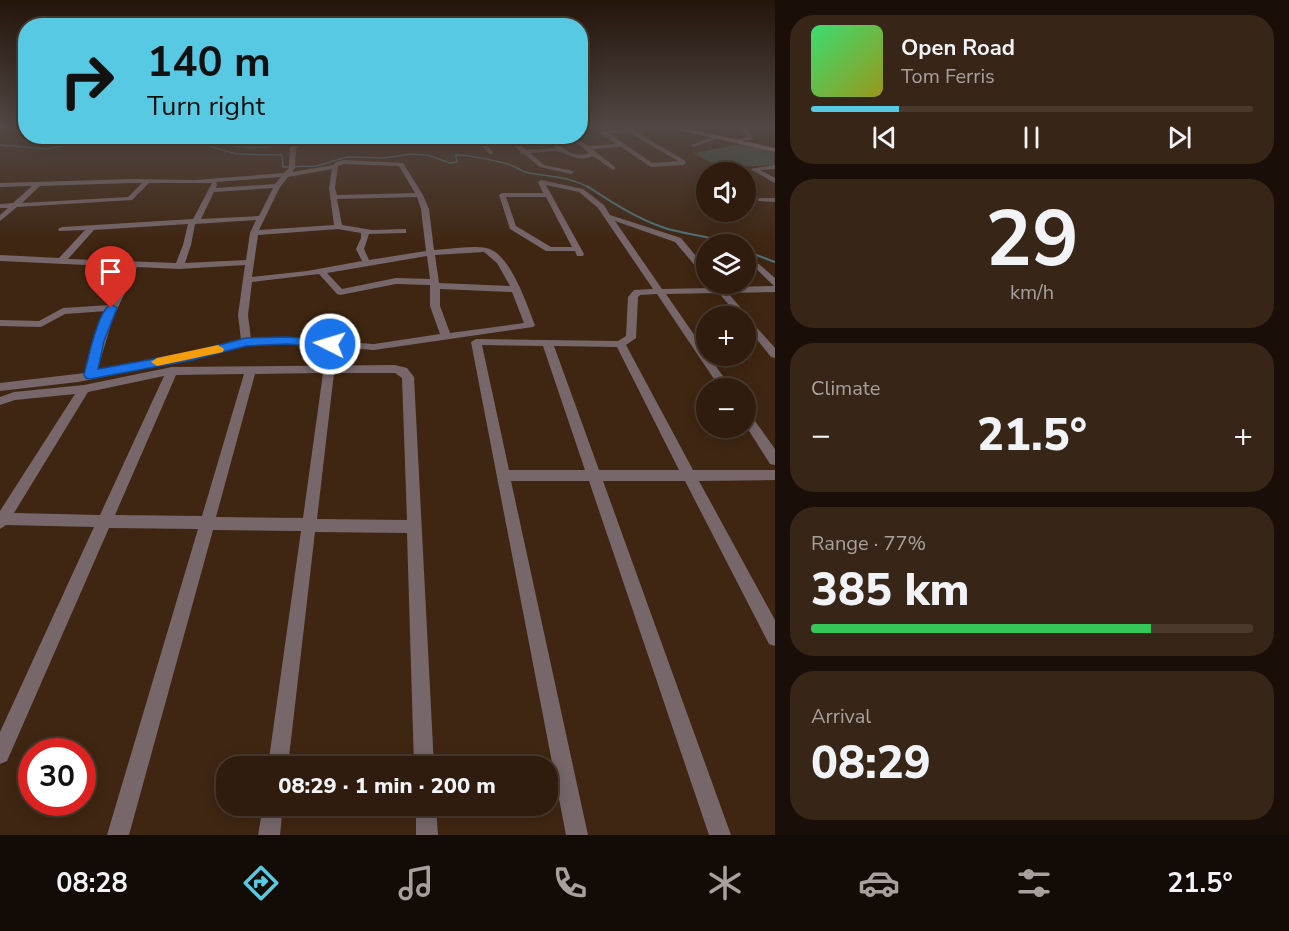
<!DOCTYPE html>
<meta charset="utf-8">
<style>
body{margin:0;font-family:"Nunito Sans",sans-serif;background:#372517;color:#f1f3f6;height:100vh;display:flex;flex-direction:column;font-size:22px;white-space:nowrap}
*{box-sizing:border-box;margin:0}
p{font-size:20px;color:#a7a19e}
.icon{flex:none;width:33px;height:33px;fill:none;stroke:currentColor;stroke-width:2;stroke-linecap:round;stroke-linejoin:round}
.map{position:relative;flex:1;overflow:hidden}
.side{display:flex;flex-direction:column;gap:15px;padding:15px;background:#1a0f08;width:514px}
.side>*{flex:none}
.hud{position:absolute;left:18px;top:18px;width:570px;height:126px;border-radius:24px;box-shadow:0 3px 15px #0003,0 0 0 2px #4a3a2e;background:#58c9e3;color:#111;overflow:hidden}
.controls{position:absolute;left:696px;top:162px;display:grid;gap:12px}
.controls a{display:grid;place-items:center;width:60px;height:60px;border-radius:50%;background:#2f1c0e;box-shadow:0 3px 15px #0003,0 0 0 2px #4a3a2e;font-size:30px}
.speed{position:absolute;left:18px;top:738px;display:flex;gap:12px;font-size:30px;font-weight:700;text-align:center}
.speed>*{display:grid;place-content:center;width:78px;height:78px;border-radius:50%;background:#2f1c0e;box-shadow:0 3px 15px #0003,0 0 0 2px #4a3a2e;line-height:1}
.speed .limit{border:9px solid #d22;background:#fff;color:#111}
.pin{position:absolute;display:grid;place-items:center;width:51px;height:51px;color:#fff;margin:-62px -26px;border-radius:50% 50% 50% 0;rotate:-45deg;box-shadow:0 0 6px #0007}
.pin .icon{rotate:45deg}
.me{position:absolute;width:66px;margin:-33px;rotate:275deg;stroke-linejoin:round;filter:drop-shadow(0 0 4px #0008)}
.turn{display:flex;align-items:center;gap:21px;height:126px;padding:0 30px;font-size:27px}
.turn .icon{width:78px;height:78px;stroke-width:2.5}
.turn b{display:block;font-size:42px;line-height:51px}
.big{font-size:45px;font-weight:800;line-height:1.1}
.side .card{flex:1;display:flex;flex-direction:column;justify-content:center;gap:9px;min-width:0;padding:0 21px;border-radius:24px;background:#372517}
.side .dial{align-items:center;gap:0}
.dial b{font-size:78px;line-height:1}
.song{display:flex;align-items:center;gap:18px}
.cover{width:72px;height:72px;border-radius:9px;background:linear-gradient(135deg,hsl(140 70% 55%),hsl(60 70% 35%))}
.played{height:6px;border-radius:3px;background:linear-gradient(90deg,#58c9e3 20%,#4a3a2e 20%)}
.keys{display:flex;justify-content:space-around;direction:ltr}
.heat{display:flex;justify-content:space-between;align-items:center;font-size:33px;direction:ltr}
.charge{height:9px;border-radius:4px;background:linear-gradient(90deg,#34c759 77%,#4a3a2e 0)}
.trip{position:absolute;left:216px;top:756px;width:342px;height:60px;border-radius:24px;background:#2f1c0e;box-shadow:0 3px 15px #0003,0 0 0 2px #4a3a2e;font-weight:800;line-height:60px;text-align:center}
.tabs{display:flex;height:96px;justify-content:space-around;align-items:center;background:#130b06;color:#a7a19e}
.tabs .icon{width:42px;height:42px}
.tabs .current{color:#58c9e3}
.tabs b{font-size:27px;color:#f1f3f6}
main{display:flex;flex:1;min-height:0}
.map>svg:first-child{display:block}
.green{fill:#43594c}
.lines{fill:none;stroke-linecap:round;stroke-linejoin:round}
.stream-far1{stroke:#4c757c;stroke-width:1.5}
.stream{stroke:#4c757c;stroke-width:2}
.street{fill:#77676b;fill-rule:evenodd}
.secondary{fill:#a1878e;fill-rule:evenodd}
.route{fill:#1a73e8;stroke:#114b97;stroke-width:1.5}
.slow{fill:#f59e0b}
</style>
<main>
<div class="map">
<svg width="775" height="835" viewBox="0 0 775 835">
<rect width="100%" height="100%" fill="#3f2612"/>
<!-- green -->
<g class="green">
<path d="M193,137H285C267,161 217,143 193,137Z"/>
<polygon points="743,144 774,152 774,165 721,168 693,153"/>
</g>
<g class="lines">
<!-- stream-far1 -->
<g class="stream-far1">
<path d="M152,136L168,138L171,144L199,143L236,154L282,155L283,167L316,166L347,157L384,158L411,154L427,155L450,163L457,162L456,155C465,154 497,161 507,164C514,165 519,170 525,172C546,177 571,176 589,188"/>
<polyline points="0,145 48,149 110,136"/>
</g>
<!-- stream -->
<g class="stream">
<path d="M587,186C610,201 635,218 662,227C684,235 708,235 730,244"/>
<polyline points="746,251 775,262"/>
</g>
<!-- street -->
<g class="street">
<polygon points="739,126 745,126 753,139 737,142 737,140 748,137"/>
<polygon points="747,126 775,127 775,131 750,128"/>
<path d="M631,129L684,160L686,163L683,165L651,167L621,147L592,149L615,167L616,168L613,170L593,156C577,162 574,156 560,152C552,150 539,153 530,153L544,165L573,171L574,172L571,174L540,167L524,154L520,153V151L504,136H510L526,150L556,148L544,136H550C561,148 573,159 589,153L568,136H574L587,146L616,144L601,133V131ZM609,133H630L678,161L652,163Z"/>
<polygon points="717,135 719,138 694,147 691,145"/>
<path d="M302,136H309L296,148L295,168L292,172L333,165L336,162L344,160L403,163L423,195L429,209L434,250C451,249 470,245 486,248C510,252 527,305 535,325L533,327L374,350L287,344L246,345L192,359L78,382L0,391V383L85,373L107,311L65,314L41,327L0,326V320L39,321L63,308L110,305L129,267L0,261V255L59,258L85,230L59,231L58,229L62,227L193,219L212,183H149L132,200L17,207L0,221V215L8,208H0V204L13,203L32,186L0,187V183L132,179L195,180L284,173L289,168L290,148ZM344,164L399,166L415,193L337,195L335,188L338,166ZM332,169L329,188L334,225L259,230L280,187L288,177ZM281,177L275,184L216,188L217,184L216,182ZM132,183H142L128,197L22,203L40,186ZM273,188L259,216L201,219L214,192ZM417,197L421,209L426,251L369,260L364,249L369,234L403,233H406V229L372,230L342,225L337,199ZM256,220L250,233L246,260L185,263L191,245L195,224ZM188,224L183,245L176,263L68,259L94,230ZM338,229L361,233V238L356,249L362,261L307,271L252,277L258,235ZM484,252L497,263L510,286L439,283L435,255ZM427,256L430,279L396,278L342,289L327,273ZM245,265L238,315L241,340L192,353L97,371L113,318L137,267L179,269ZM319,274L337,294L340,295L396,284L430,285V306L440,334L374,344L287,338L251,339L248,315L252,282ZM440,289L512,292L524,323L450,333L440,306Z"/>
<polygon points="473,136 479,136 493,152 493,154 489,154"/>
<polygon points="775,165 775,169 760,170 775,178 775,183 750,169"/>
<path d="M541,180L583,189L604,205L610,215L681,238L706,268V275H703L675,242L615,221L662,289L714,288V284H721L724,287L774,286L746,259V253L775,278V292L728,293L746,314L747,317L775,348V358L771,357L746,326V316H738L719,293L666,294L706,352V356H709L731,388H720L657,294L640,295L638,297L636,338L626,345L693,470H775V480L699,481L775,620V646L769,644L685,481H603L731,835H709L589,481H511L588,835H566L471,342L476,339L618,341L626,336L628,297L634,290L653,289L598,208L579,192L546,185L584,254L583,256H577L575,251H546L510,229L499,195L502,193H543L538,182ZM506,197H546L572,247H551L516,226ZM482,345L543,346L585,470H509ZM554,346L617,347L679,470H599Z"/>
<polygon points="760,198 775,198 775,202 758,201 758,199"/>
<path d="M395,365L407,368L414,377L434,766H414L407,533L315,532L288,766H268L301,531L213,530L129,835H107L198,529L109,528L7,761L0,764V732L94,527L6,525L0,529V511L75,394L15,400L0,405V397L14,392L84,385L172,367ZM323,373L303,518L216,517L255,374ZM334,373H395L402,378L407,520L317,519ZM244,374L202,516L115,515L176,375ZM164,376L100,515L14,513L88,392Z"/>
<polygon points="746,413 750,414 775,449 775,465 770,464 746,426"/>
<polygon points="263,806 283,806 280,835 258,835"/>
<polygon points="416,806 436,806 438,835 416,835"/>
</g>
<!-- secondary -->
<polygon class="secondary" points="661,126 674,126 775,148 775,152"/>
</g>
<!-- sky -->
<linearGradient id="sky" x2="0" y2="1"><stop stop-color="#23150a"/><stop offset="0.52" stop-color="#524744"/><stop offset="1" stop-color="#524744" stop-opacity="0"/></linearGradient>
<rect width="775" height="243" fill="url(#sky)"/>
<!-- route -->
<path class="route" d="M111,304L117,308L104,341L98,369L192,352L246,338L287,337L330,340L336,344L330,348L287,344L246,346L192,360L90,379L86,378L84,375C88,360 98,310 111,304Z"/>
<!-- slow -->
<polygon class="slow" points="218,345 224,349 223,352 157,366 151,362 157,358"/>
</svg>
<div class="controls">
<a><svg class="icon" aria-label="sound" viewBox="0 0 24 24"><path d="M4 9h4l5-4v14l-5-4H4zM17 9q2 3 0 6"/></svg></a>
<a><svg class="icon" aria-label="layers" viewBox="0 0 24 24"><path d="M12 4l9 5-9 5-9-5zM3 14l9 5 9-5"/></svg></a>
<a>+</a>
<a>−</a>
</div>
<div class="speed"><div class="limit">30</div></div>
<div class="pin" style="left:111px;top:308px;background:#d93025"><svg class="icon" aria-label="arrive" viewBox="0 0 24 24"><path d="M6 21V4h12l-3 4 3 4H6"/></svg></div>
<svg class="me" style="left:330px;top:344px" viewBox="-20 -20 40 40"><circle r="17" fill="#1a73e8" stroke="#fff" stroke-width="3"/><path d="M0-11L8 9 0 5-8 9z" fill="#fff"/></svg>
<div class="trip">08:29 · 1 min · 200 m</div>
<div class="hud">
<div class="turn"><svg class="icon" aria-label="right" viewBox="0 0 24 24"><path d="M7 20v-9h11M14 6l5 5-5 5"/></svg><div><b>140 m</b>Turn right</div></div>
</div>
</div>
<section class="side">
<div class="card">
<div class="song"><i class="cover"></i><div><b>Open Road</b><p>Tom Ferris</p></div></div>
<div class="played"></div>
<div class="keys"><svg class="icon" aria-label="previous" viewBox="0 0 24 24"><path d="M18 5L8 12l10 7zM5 5v14"/></svg><svg class="icon" aria-label="pause" viewBox="0 0 24 24"><path d="M8 5v14M16 5v14"/></svg><svg class="icon" aria-label="next" viewBox="0 0 24 24"><path d="M6 5l10 7-10 7zM19 5v14"/></svg></div>
</div>
<div class="card dial"><b>29</b><p>km/h</p></div>
<div class="card"><p>Climate</p>
<div class="heat"><a>−</a><b class="big">21.5°</b><a>+</a></div>
</div>
<div class="card"><p>Range · 77%</p><b class="big">385 km</b><div class="charge"></div></div>
<div class="card"><p>Arrival</p><b class="big">08:29</b></div>
</section>
</main>
<nav class="tabs">
<b>08:28</b>
<svg class="icon current" aria-label="directions" viewBox="0 0 24 24"><path d="M12 3l9 9-9 9-9-9zM9 14v-3h6M13 9l2 2-2 2"/></svg>
<svg class="icon" aria-label="music" viewBox="0 0 24 24"><path d="M9 18V5l10-2v13"/><circle cx="6" cy="18" r="3"/><circle cx="16" cy="16" r="3"/></svg>
<svg class="icon" aria-label="phone" viewBox="0 0 24 24"><path d="M5 4h4l2 5-3 2q2 4 5 5l2-3 5 2v4C11 20 4 13 5 4z"/></svg>
<svg class="icon" aria-label="climate" viewBox="0 0 24 24"><path d="M12 3v18M4 7l16 10M4 17L20 7"/></svg>
<svg class="icon" aria-label="car" viewBox="0 0 24 24"><path d="M5 17H2v-5l4-1 3-4h7l3 4 3 1v5h-3M9 17h6M6 11h13"/><circle cx="7" cy="17" r="2"/><circle cx="17" cy="17" r="2"/></svg>
<svg class="icon" aria-label="filters" viewBox="0 0 24 24"><path d="M4 7h16M4 17h16"/><circle cx="9" cy="7" r="2"/><circle cx="15" cy="17" r="2"/></svg>
<b>21.5°</b>
</nav>
